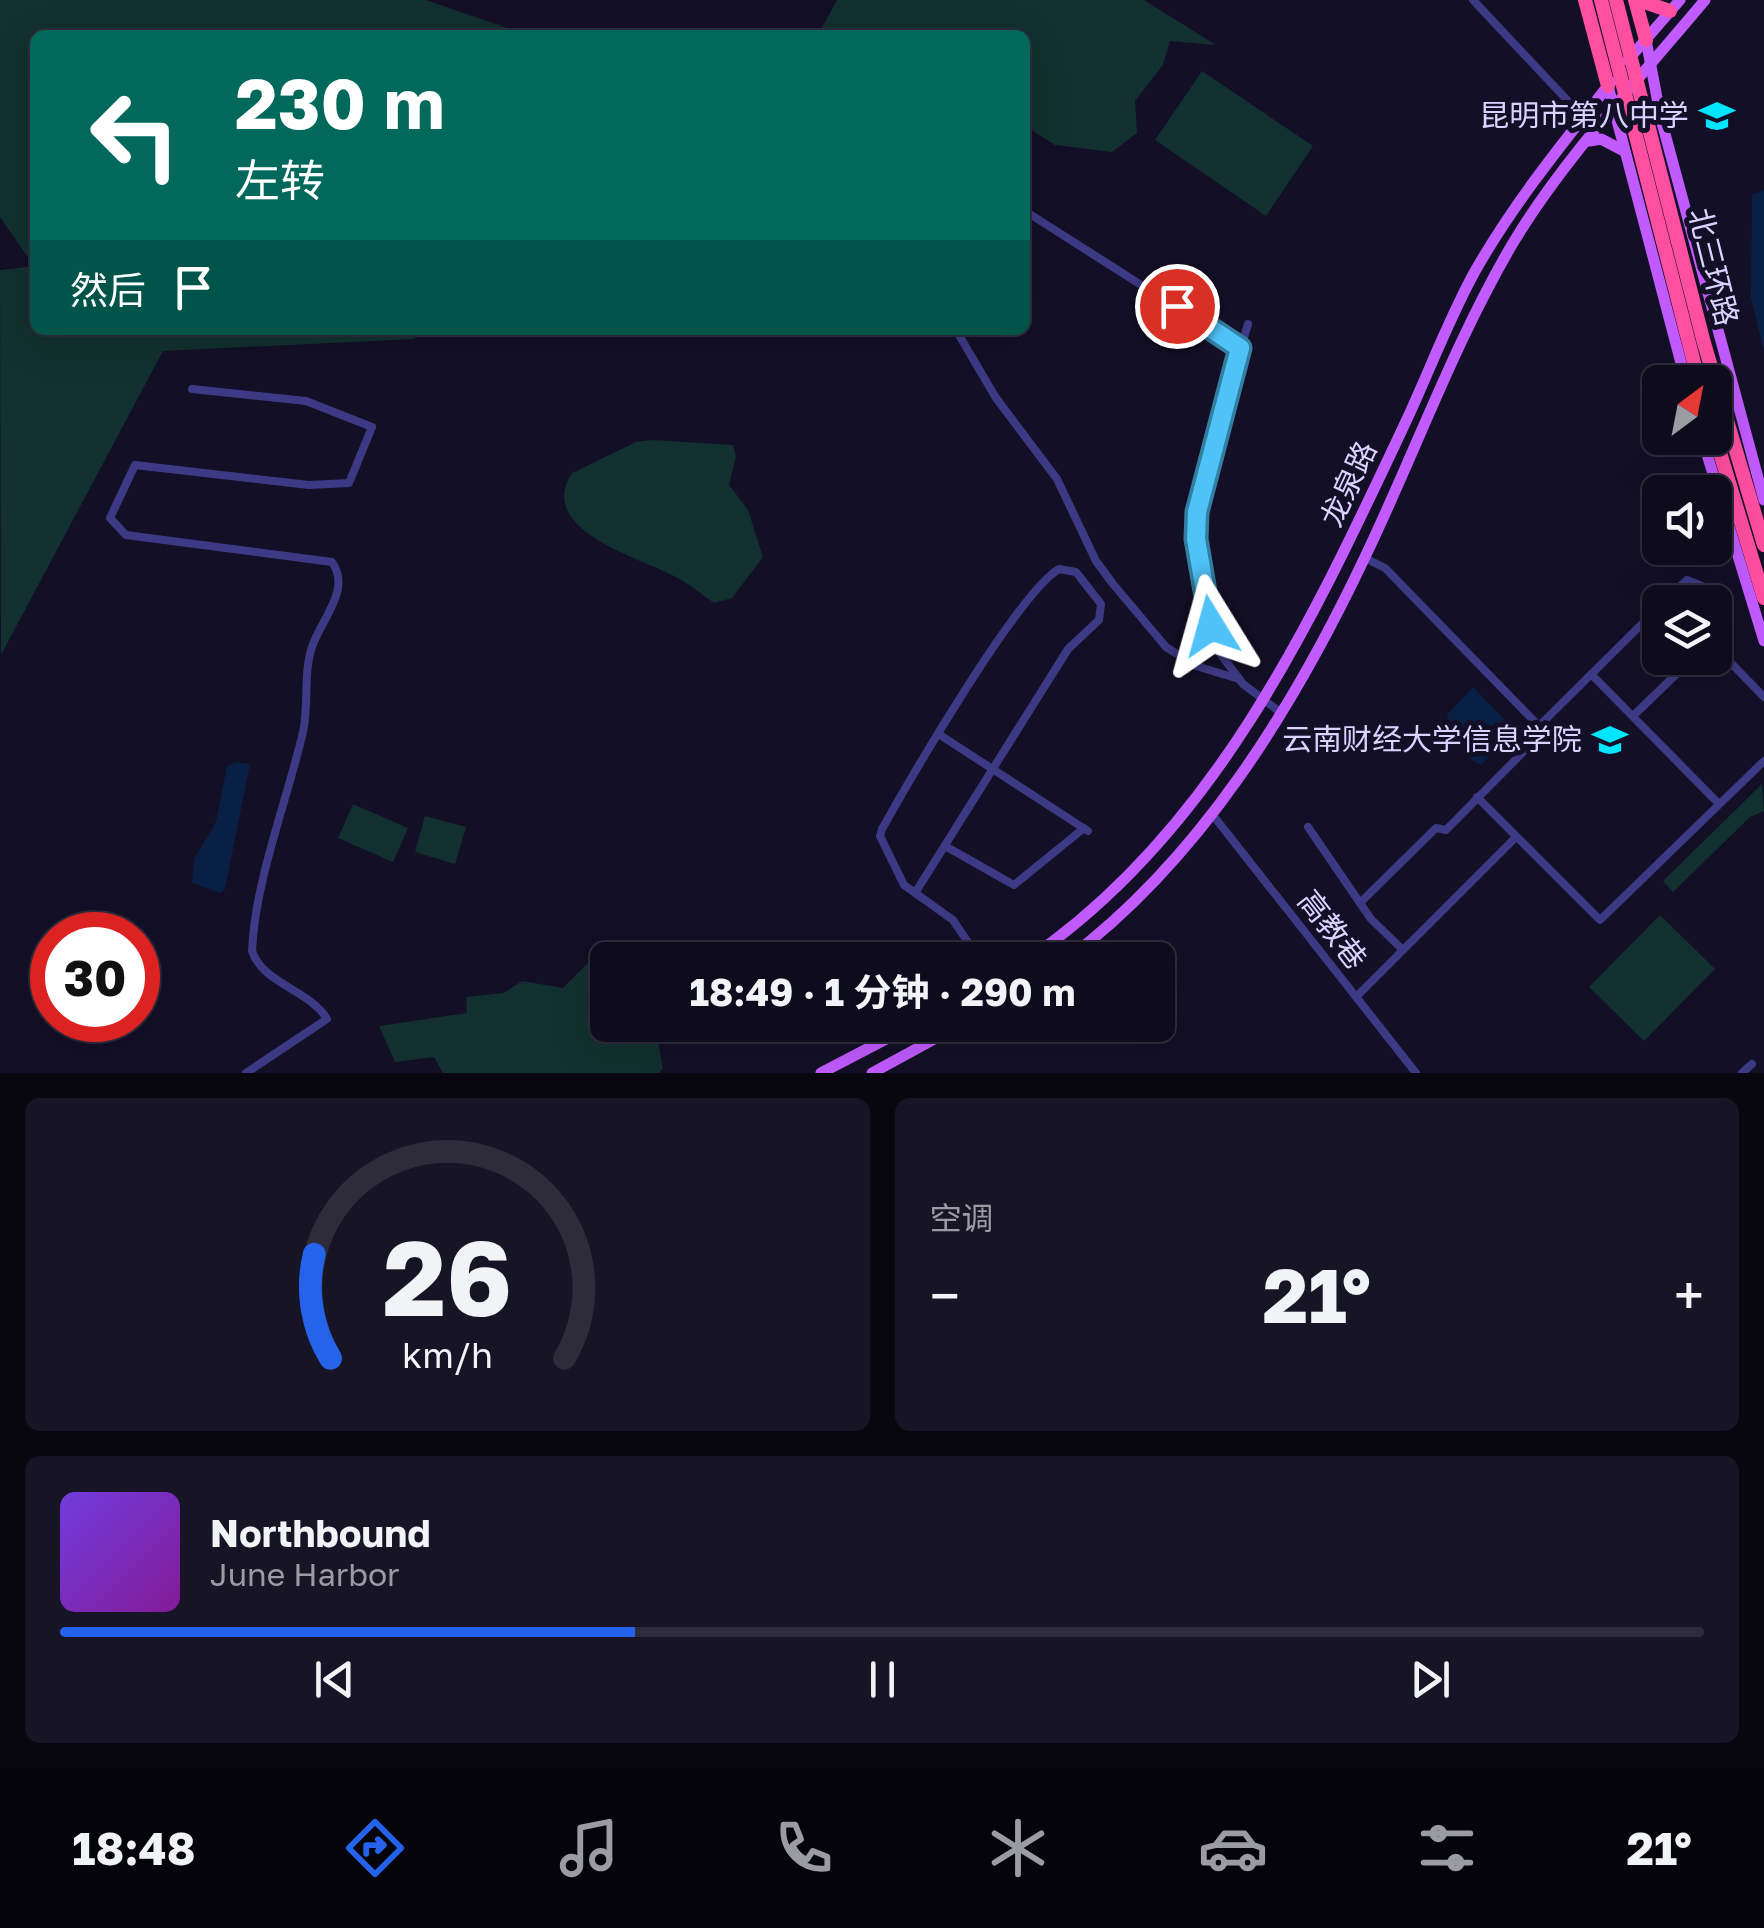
<!DOCTYPE html>
<html lang="zh">
<meta charset="utf-8">
<style>
body{margin:0;font-family:"Golos Text","Noto Sans SC",sans-serif;background:#171425;color:#f1f3f6;height:100vh;display:flex;flex-direction:column;font-size:38px;white-space:nowrap}
*{box-sizing:border-box;margin:0}
p{font-size:32px;color:#9b9ba3}
.icon{flex:none;width:55px;height:55px;fill:none;stroke:currentColor;stroke-width:2;stroke-linecap:round;stroke-linejoin:round}
.map{position:relative;height:1073px;overflow:hidden}
.drawer{display:flex;flex-direction:column;gap:25px;padding:25px;background:#08060f;flex:1}
.drawer>*{flex:none}
.banner{position:absolute;left:30px;top:30px;width:1000px;height:305px;border-radius:15px;box-shadow:0 10px 40px #0002,0 0 0 2px #2e2b3b;background:#00695c;color:#fff;overflow:hidden}
.needle{width:65px;rotate:32deg}
.tools{position:absolute;left:1642px;top:365px;display:grid;gap:20px}
.tools a{display:grid;place-items:center;width:90px;height:90px;border-radius:15px;background:#0e0b1c;box-shadow:0 10px 40px #0002,0 0 0 2px #2e2b3b;font-size:50px}
.speed{position:absolute;left:30px;top:912px;display:flex;gap:20px;font-size:50px;font-weight:700;text-align:center}
.speed>*{display:grid;place-content:center;width:130px;height:130px;border-radius:50%;background:#0e0b1c;box-shadow:0 10px 40px #0002,0 0 0 2px #2e2b3b;line-height:1}
.speed .limit{border:15px solid #d22;background:#fff;color:#111}
.pin{position:absolute;display:grid;place-items:center;width:85px;height:85px;color:#fff;margin:-42px;border:5px solid #fff;border-radius:50%;box-shadow:0 2px 10px #0007}
.me{position:absolute;width:110px;margin:-55px;rotate:352deg;stroke-linejoin:round;filter:drop-shadow(0 0 8px #0008)}
.turn{display:flex;align-items:center;gap:35px;height:210px;padding:0 40px;font-size:45px}
.turn .icon{width:130px;height:130px;stroke-width:2.5}
.turn b{display:block;font-size:70px;line-height:85px}
.then{display:flex;align-items:center;height:95px;padding:0 40px;background:#0003;gap:20px;font-size:38px}
.big{font-size:75px;font-weight:700;line-height:1.1}
.drawer .card{flex:1;display:flex;flex-direction:column;justify-content:center;gap:15px;min-width:0;padding:0 35px;border-radius:15px;background:#171425}
.drawer .dial{align-items:center;gap:0}
.dial svg{height:260px;overflow:visible;fill:none;stroke:#2e2b3b;stroke-width:7;stroke-linecap:round;text-anchor:middle}
.dial text{fill:#f1f3f6;stroke:none}
.song{display:flex;align-items:center;gap:30px}
.cover{width:120px;height:120px;border-radius:15px;background:linear-gradient(135deg,hsl(260 70% 55%),hsl(290 70% 35%))}
.played{height:10px;border-radius:5px;background:linear-gradient(90deg,#2563eb 35%,#2e2b3b 35%)}
.keys{display:flex;justify-content:space-around;direction:ltr}
.heat{display:flex;justify-content:space-between;align-items:center;font-size:55px;direction:ltr}
.drawer .tiles{flex:1;display:grid;gap:25px;grid-template-columns:1fr 1fr}
.card:last-child{grid-column:span 2}
.trip{position:absolute;left:590px;top:942px;width:585px;height:100px;border-radius:15px;background:#0e0b1c;box-shadow:0 10px 40px #0002,0 0 0 2px #2e2b3b;font-weight:700;line-height:100px;text-align:center}
.menu{display:flex;height:160px;justify-content:space-around;align-items:center;background:#06040b;color:#9b9ba3}
.menu .icon{width:70px;height:70px}
.menu .current{color:#2563eb}
.menu b{font-size:45px;color:#f1f3f6}
.map>svg:first-child{display:block}
.green{fill:#12302f}
.water{fill:#0a1f44}
.lines{fill:none;stroke-linecap:round;stroke-linejoin:round}
.street{stroke:#3d3a85;stroke-width:8}
.primary{stroke:#c25bff;stroke-width:11}
.highway{stroke:#ff4fa3;stroke-width:14}
.highway-bridge{stroke:#ff4fa3;stroke-width:14}
.route-casing{stroke:#337fa1;stroke-width:25}
.route{stroke:#4fc3f7;stroke-width:18}
.labels{text-anchor:middle;stroke-width:10;stroke-linejoin:round;paint-order:stroke}
.poi-label{font-size:30px;fill:#d9d4ff;stroke:#130f26;text-anchor:end}
.street-label{font-size:30px;fill:#d9d4ff;stroke:#130f26}
</style>
<div class="map">
<svg width="1764" height="1073" viewBox="0 0 1764 1073">
<rect width="100%" height="100%" fill="#130f26"/>
<!-- green -->
<g class="green">
<polygon points="0,0 426,0 527,35 35,35 35,330 426,330 414,339 163,351 1,655 0,270 34,266 0,217"/>
<polygon points="837,0 1144,0 1216,45 1170,41 1163,65 1135,101 1137,133 1112,152 1055,145 1025,126 1025,35 818,35"/>
<polygon points="1202,71 1313,146 1266,216 1155,140"/>
<path d="M652,440L733,445L736,457L729,485L748,510L763,557L732,598L714,603C701,594 688,583 674,576C643,559 534,530 572,473L636,442Z"/>
<polygon points="1762,784 1764,811 1750,817 1673,892 1663,881"/>
<polygon points="353,804 408,828 393,862 338,838"/>
<polygon points="425,816 466,827 455,864 415,852"/>
<polygon points="1660,915 1715,969 1644,1041 1589,987"/>
<polygon points="589,962 607,983 608,1025 644,1025 658,1041 663,1068 659,1073 443,1073 434,1057 395,1062 379,1026 467,1013 466,997 504,993 522,981 563,988"/>
</g>
<!-- water -->
<g class="water">
<polygon points="1764,190 1764,352 1751,298 1752,195"/>
<polygon points="1473,687 1512,727 1512,734 1481,765 1470,759 1471,730 1449,724 1447,715"/>
<polygon points="237,762 250,764 225,889 220,893 192,883 194,859 216,822 227,766"/>
</g>
<g class="lines">
<!-- street -->
<g class="street">
<polyline points="1473,0 1583,117"/>
<polyline points="1025,211 1240,348"/>
<polyline points="1248,324 1217,429 1196,539 1216,648 1243,684 1280,712"/>
<polyline points="956,330 996,398 1057,479 1096,561 1113,584 1166,647 1196,666 1239,679"/>
<path d="M192,389L306,401L372,427L349,483L309,485L135,465L110,518L126,535L332,562C352,590 320,621 312,647C303,674 309,705 303,732C287,801 255,881 252,951C263,984 310,990 327,1019L246,1073"/>
<polyline points="1365,558 1385,568 1539,726"/>
<polyline points="1663,602 1687,580 1702,586 1707,602"/>
<polyline points="1715,626 1728,660 1764,697"/>
<polyline points="1591,674 1719,804"/>
<polyline points="1633,716 1693,658"/>
<polyline points="940,735 1088,831"/>
<polyline points="1477,797 1600,920 1764,761"/>
<polyline points="1212,814 1416,1073"/>
<polyline points="1308,827 1371,919 1403,950"/>
<polyline points="945,846 1014,885 1084,828"/>
<path d="M915,893L1068,649L1099,620L1101,604L1076,572L1059,569C1018,593 910,779 882,829L880,836L904,885L953,920L980,960"/>
<polyline points="1360,903 1436,828 1446,830 1537,738 1539,726 1660,606"/>
<polyline points="1356,997 1516,837"/>
<polyline points="1742,1073 1752,1064"/>
</g>
<!-- primary -->
<g class="primary">
<polyline points="1646,40 1661,119 1764,500"/>
<polyline points="1628,60 1680,0"/>
<polyline points="1608,86 1686,382"/>
<polyline points="1590,141 1601,139 1624,151"/>
<polyline points="1702,438 1764,641"/>
<path d="M1027,960C1216,832 1314,617 1408,417C1430,369 1449,319 1474,273C1513,204 1562,144 1611,82"/>
<path d="M1066,960C1200,860 1294,707 1365,557C1415,453 1454,343 1513,243C1564,158 1641,77 1705,0"/>
<polyline points="821,1073 913,1025"/>
<polyline points="872,1073 960,1025"/>
</g>
<!-- highway -->
<g class="highway">
<polyline points="1585,0 1608,86"/>
<polyline points="1635,0 1646,40"/>
<polyline points="1638,0 1670,11"/>
<polyline points="1715,436 1764,598"/>
</g>
<!-- highway-bridge -->
<g class="highway-bridge">
<polyline points="1601,0 1699,382"/>
<polyline points="1616,0 1704,343 1764,545"/>
</g>
</g>
<g class="lines">
<defs>
<polyline id="route" points="1177,306 1240,348 1197,512 1196,539 1211,626"/>
</defs>
<!-- route casing -->
<use href="#route" class="route-casing"/>
<!-- route -->
<use href="#route" class="route"/>
</g>
<!-- icons -->
<defs>
<symbol id="school-bare" viewBox="-9 -9 18 18"><path d="M0-5L7-2L0 1L-7-2ZM-4 1L0 2.5L4 1V4Q0 6-4 4Z" fill="#00e5ff" stroke="#130f26" stroke-width="2.5" paint-order="stroke"/></symbol>
</defs>
<g fill-rule="evenodd">
<use href="#school-bare" x="1692" y="91" width="50" height="50"/>
<use href="#school-bare" x="1585" y="715" width="50" height="50"/>
</g>
<g class="labels">
<!-- poi labels -->
<g class="poi-label">
<text x="1689" y="126">昆明市第八中学</text>
<text x="1582" y="750">云南财经大学信息学院</text>
</g>
<!-- street labels -->
<g class="street-label">
<text transform="translate(1713 267) rotate(76)" y="10">北三环路</text>
<text transform="translate(1349 484) rotate(-65)" y="10">龙泉路</text>
<text transform="translate(1332 930) rotate(52)" y="10">高教巷</text>
</g>
</g>
</svg>
<div class="tools">
<a><svg class="needle" viewBox="-14 -14 28 28"><path d="M0-13l5 13h-10z" fill="#e53935"/><path d="M0 13l5-13h-10z" fill="#9b9ba3"/></svg></a>
<a><svg class="icon" aria-label="sound" viewBox="0 0 24 24"><path d="M4 9h4l5-4v14l-5-4H4zM17 9q2 3 0 6"/></svg></a>
<a><svg class="icon" aria-label="layers" viewBox="0 0 24 24"><path d="M12 4l9 5-9 5-9-5zM3 14l9 5 9-5"/></svg></a>
</div>
<div class="speed"><div class="limit">30</div></div>
<div class="pin" style="left:1177px;top:306px;background:#d93025"><svg class="icon" aria-label="arrive" viewBox="0 0 24 24"><path d="M6 21V4h12l-3 4 3 4H6"/></svg></div>
<svg class="me" style="left:1211px;top:626px" viewBox="-20 -20 40 40"><path d="M0-17L14 15 0 8-14 15z" fill="#4fc3f7" stroke="#fff" stroke-width="4"/></svg>
<div class="trip">18:49 · 1 分钟 · 290 m</div>
<div class="banner">
<div class="turn"><svg class="icon" aria-label="left" viewBox="0 0 24 24"><path d="M17 20v-9H6M10 6l-5 5 5 5"/></svg><div><b>230 m</b>左转</div></div>
<div class="then">然后<svg class="icon" aria-label="arrive" viewBox="0 0 24 24"><path d="M6 21V4h12l-3 4 3 4H6"/></svg></div>
</div>
</div>
<section class="drawer">
<div class="tiles">
<div class="card dial"><svg viewBox="0 0 100 80">
<path d="M14 69A42 42 0 1 1 86 69"/>
<path d="M14 69A42 42 0 0 1 9 37" stroke="#2563eb"/>
<text x="50" y="56" font-size="32" font-weight="700">26</text>
<text x="50" y="72" font-size="11">km/h</text>
</svg></div>
<div class="card"><p>空调</p>
<div class="heat"><a>−</a><b class="big">21°</b><a>+</a></div>
</div>
<div class="card">
<div class="song"><i class="cover"></i><div><b>Northbound</b><p>June Harbor</p></div></div>
<div class="played"></div>
<div class="keys"><svg class="icon" aria-label="previous" viewBox="0 0 24 24"><path d="M18 5L8 12l10 7zM5 5v14"/></svg><svg class="icon" aria-label="pause" viewBox="0 0 24 24"><path d="M8 5v14M16 5v14"/></svg><svg class="icon" aria-label="next" viewBox="0 0 24 24"><path d="M6 5l10 7-10 7zM19 5v14"/></svg></div>
</div>
</div>
</section>
<nav class="menu">
<b>18:48</b>
<svg class="icon current" aria-label="directions" viewBox="0 0 24 24"><path d="M12 3l9 9-9 9-9-9zM9 14v-3h6M13 9l2 2-2 2"/></svg>
<svg class="icon" aria-label="music" viewBox="0 0 24 24"><path d="M9 18V5l10-2v13"/><circle cx="6" cy="18" r="3"/><circle cx="16" cy="16" r="3"/></svg>
<svg class="icon" aria-label="phone" viewBox="0 0 24 24"><path d="M5 4h4l2 5-3 2q2 4 5 5l2-3 5 2v4C11 20 4 13 5 4z"/></svg>
<svg class="icon" aria-label="climate" viewBox="0 0 24 24"><path d="M12 3v18M4 7l16 10M4 17L20 7"/></svg>
<svg class="icon" aria-label="car" viewBox="0 0 24 24"><path d="M5 17H2v-5l4-1 3-4h7l3 4 3 1v5h-3M9 17h6M6 11h13"/><circle cx="7" cy="17" r="2"/><circle cx="17" cy="17" r="2"/></svg>
<svg class="icon" aria-label="filters" viewBox="0 0 24 24"><path d="M4 7h16M4 17h16"/><circle cx="9" cy="7" r="2"/><circle cx="15" cy="17" r="2"/></svg>
<b>21°</b>
</nav>
